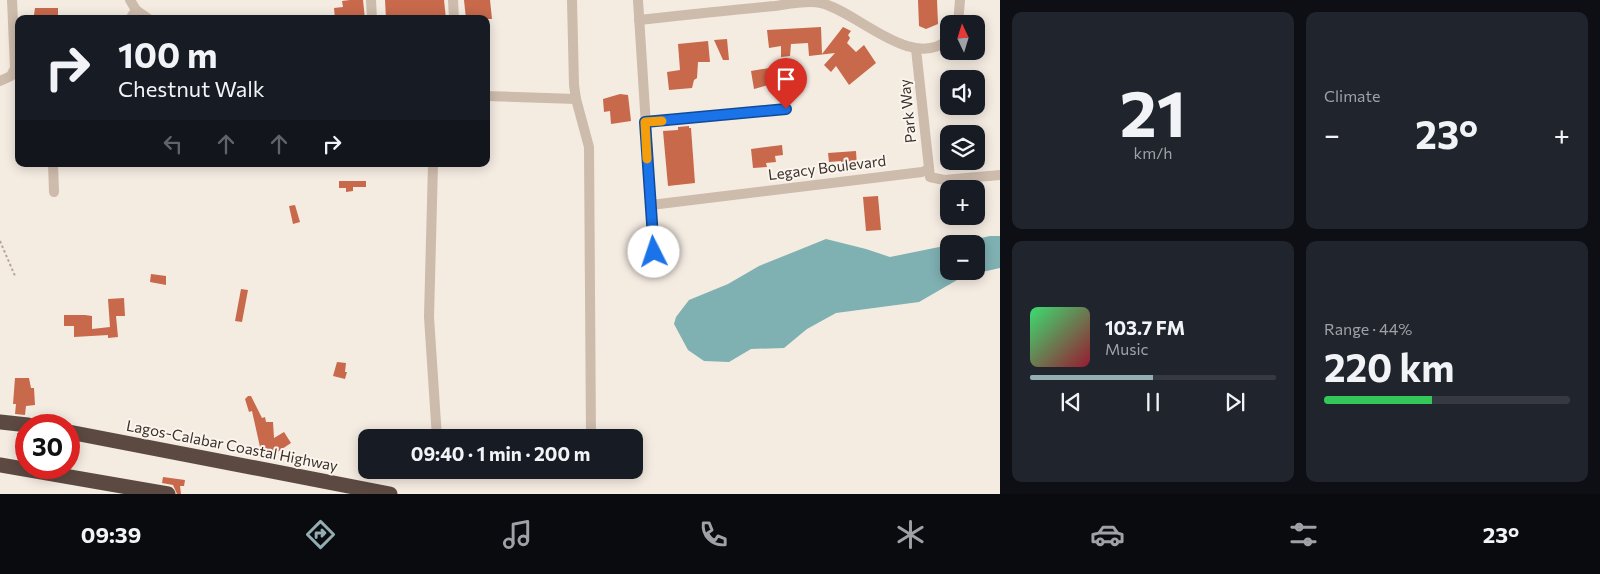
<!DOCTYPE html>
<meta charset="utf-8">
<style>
body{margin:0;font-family:Commissioner,sans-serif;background:#20242c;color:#f1f3f6;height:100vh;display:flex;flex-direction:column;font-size:19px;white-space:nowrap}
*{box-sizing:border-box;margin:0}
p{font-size:16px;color:#9ea1a6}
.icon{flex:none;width:28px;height:28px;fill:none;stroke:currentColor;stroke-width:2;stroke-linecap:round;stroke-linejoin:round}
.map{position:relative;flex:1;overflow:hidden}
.drawer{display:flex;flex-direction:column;gap:12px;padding:12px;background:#0d0f14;width:600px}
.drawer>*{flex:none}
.hud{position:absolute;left:15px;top:15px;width:475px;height:152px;border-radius:10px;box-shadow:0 2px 12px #0003;background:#171b24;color:#f1f3f6;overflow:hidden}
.needle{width:32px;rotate:356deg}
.tools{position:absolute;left:940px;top:15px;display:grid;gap:10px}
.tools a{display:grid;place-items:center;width:45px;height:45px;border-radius:10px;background:#171b24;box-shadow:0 2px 12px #0003;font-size:25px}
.speed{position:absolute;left:15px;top:414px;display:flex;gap:10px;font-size:25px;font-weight:700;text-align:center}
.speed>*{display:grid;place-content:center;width:65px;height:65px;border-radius:50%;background:#171b24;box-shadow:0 2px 12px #0003;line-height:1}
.speed .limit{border:8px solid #d22;background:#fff;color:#111}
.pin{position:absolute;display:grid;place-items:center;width:42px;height:42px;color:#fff;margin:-51px -21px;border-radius:50% 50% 50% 0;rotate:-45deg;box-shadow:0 0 5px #0007}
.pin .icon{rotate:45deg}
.me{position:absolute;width:55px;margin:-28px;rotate:356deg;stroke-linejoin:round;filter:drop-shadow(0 0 4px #0008)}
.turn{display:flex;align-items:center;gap:18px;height:105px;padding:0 20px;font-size:22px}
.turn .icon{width:65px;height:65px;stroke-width:2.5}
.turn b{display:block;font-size:35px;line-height:42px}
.lanes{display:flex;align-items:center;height:48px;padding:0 20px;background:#0003;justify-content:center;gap:25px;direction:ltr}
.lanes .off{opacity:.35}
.big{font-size:38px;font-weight:700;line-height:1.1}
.drawer .widget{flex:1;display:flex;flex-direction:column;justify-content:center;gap:8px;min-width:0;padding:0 18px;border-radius:10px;background:#20242c}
.drawer .dial{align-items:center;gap:0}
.dial b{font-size:65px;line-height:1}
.song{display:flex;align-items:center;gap:15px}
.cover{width:60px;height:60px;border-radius:8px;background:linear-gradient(135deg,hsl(140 70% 55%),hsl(350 70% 35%))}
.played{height:5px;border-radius:2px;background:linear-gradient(90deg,#92aeb2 50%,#363941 50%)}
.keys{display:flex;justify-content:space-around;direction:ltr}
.heat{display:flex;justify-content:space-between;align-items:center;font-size:28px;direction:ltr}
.charge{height:8px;border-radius:4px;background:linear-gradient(90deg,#34c759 44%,#363941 0)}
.drawer .tiles{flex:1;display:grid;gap:12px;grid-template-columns:repeat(2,1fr)}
.trip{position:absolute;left:358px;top:429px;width:285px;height:50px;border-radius:10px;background:#171b24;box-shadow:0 2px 12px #0003;font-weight:700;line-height:50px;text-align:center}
.menu{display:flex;height:80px;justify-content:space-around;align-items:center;background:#090b0e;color:#9ea1a6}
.menu .icon{width:35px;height:35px}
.menu .on{color:#92aeb2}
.menu b{font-size:22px;color:#f1f3f6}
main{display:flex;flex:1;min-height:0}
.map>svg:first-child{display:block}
.water{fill:#7fb0b2}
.building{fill:#c8694b}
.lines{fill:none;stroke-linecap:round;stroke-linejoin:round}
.path{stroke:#b9a596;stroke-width:2;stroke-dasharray:2.5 2.5;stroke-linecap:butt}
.minor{stroke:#cdbbac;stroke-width:10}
.highway{stroke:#5c4a42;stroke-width:15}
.route-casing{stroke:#114b97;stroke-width:12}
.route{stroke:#1a73e8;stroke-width:9}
.slow{stroke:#f59e0b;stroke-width:9}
.labels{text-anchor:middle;stroke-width:4;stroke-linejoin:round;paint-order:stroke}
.street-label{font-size:15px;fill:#3b302b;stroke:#fbf5ee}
</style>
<main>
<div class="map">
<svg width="1000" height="494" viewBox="0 0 1000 494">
<rect width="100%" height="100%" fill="#f4ebe1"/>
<!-- water -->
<polygon class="water" points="990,236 1000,236 1000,268 964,276 919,302 836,313 807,329 784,348 751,349 729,362 704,361 688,350 674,324 676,317 689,300 728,284 759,266 826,239 866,249 890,257 949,245 949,271 976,271 976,244 955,244"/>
<!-- building -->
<g class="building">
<polygon points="350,0 363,0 365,19 335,19 334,8 343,7 342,1"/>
<polygon points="385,0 444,0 446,19 386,19"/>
<polygon points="464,0 490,0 492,19 466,19"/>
<polygon points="918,0 937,0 938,24 926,29 919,26"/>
<polygon points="35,8 58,8 58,15 34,15"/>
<polygon points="821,27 822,54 843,27 851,31 848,35 850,38 847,43 856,52 864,45 876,63 849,85 836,66 831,72 824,65 835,53 809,56 808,43 791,44 790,56 781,57 781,46 769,48 767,30"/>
<polygon points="727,39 729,60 723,60 714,40"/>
<polygon points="708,41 710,62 698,62 697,78 694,80 692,88 669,90 667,72 680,70 678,44"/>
<polygon points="775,67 783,67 783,75 774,75 775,83 754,89 751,71"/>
<polygon points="620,94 628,95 631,121 611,124 610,111 604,112 603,99"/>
<polygon points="689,126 689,128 691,128 695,183 668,186 663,131 678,130 678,127"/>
<polygon points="782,145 783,155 775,156 776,162 766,163 767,167 753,168 751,149"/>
<polygon points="856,151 857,166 841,168 841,161 829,162 828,153"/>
<polygon points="339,181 366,181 366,187 353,187 353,191 346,192 346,188 339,188"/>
<polygon points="878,196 881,230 866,231 863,197"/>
<polygon points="295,205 300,222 293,224 289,206"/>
<polygon points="151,274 166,276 166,285 150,282"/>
<polygon points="241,289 248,290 242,322 235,321"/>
<polygon points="124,298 125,316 116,316 118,337 108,338 108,335 74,337 74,326 64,326 64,315 85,315 92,316 92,329 110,327 108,299"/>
<polygon points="337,362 346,363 345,372 347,372 345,379 333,376"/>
<polygon points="15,378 29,378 31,388 34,388 35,405 26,406 25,415 15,414 16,404 13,404"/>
<polygon points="248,396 251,396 262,418 265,417 266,422 273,422 274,438 284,432 291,443 273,455 274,459 265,457 262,447 260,447 252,411 249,412 245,399"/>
<polygon points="17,433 26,434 26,449 17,449"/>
<polygon points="163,477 185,480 184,486 180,486 181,494 177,494 173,485 162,483"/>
</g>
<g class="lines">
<!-- path -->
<polyline class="path" points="0,241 15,276"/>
<!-- minor -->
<g class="minor">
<polyline points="130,0 136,10 149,19"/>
<polyline points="371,0 372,19"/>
<polyline points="453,0 454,19"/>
<polyline points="572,0 574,85 576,99 589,147 591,438"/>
<polyline points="638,0 654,252"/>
<polyline points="130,19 136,10"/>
<path d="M639,20C684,15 730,10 775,6C789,4 807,0 821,3C857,11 912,72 949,39"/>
<polyline points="958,24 960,0"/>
<polyline points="916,49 930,177 944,180 1000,175"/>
<polyline points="0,81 11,76 15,68 12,0"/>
<polyline points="486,96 576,99"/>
<polyline points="645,122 786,109"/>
<polyline points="53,164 54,192"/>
<polyline points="433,164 429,317 437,438"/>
<polyline points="651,205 922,172 929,169"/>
</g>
<!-- highway -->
<g class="highway">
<polyline points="0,422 28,425"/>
<polyline points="69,432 390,494"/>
<polyline points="0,465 168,494"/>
</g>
</g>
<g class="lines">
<defs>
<polyline id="route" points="654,252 645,122 786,109"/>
</defs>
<!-- route casing -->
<use href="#route" class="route-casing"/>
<!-- route -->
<use href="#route" class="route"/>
<!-- slow -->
<polyline class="slow" points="647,159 645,122 662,121"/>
</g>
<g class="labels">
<!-- street labels -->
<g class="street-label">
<text transform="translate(908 111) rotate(-96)" y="5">Park Way</text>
<text transform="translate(827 168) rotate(-7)" y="5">Legacy Boulevard</text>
<text transform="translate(232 446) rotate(11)" y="5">Lagos-Calabar Coastal Highway</text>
</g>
</g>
</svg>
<div class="tools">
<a><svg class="needle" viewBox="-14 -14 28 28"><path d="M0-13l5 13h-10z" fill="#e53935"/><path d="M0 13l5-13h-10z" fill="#9ea1a6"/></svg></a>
<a><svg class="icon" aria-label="sound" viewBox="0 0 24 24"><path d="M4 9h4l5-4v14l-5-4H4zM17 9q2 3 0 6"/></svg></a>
<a><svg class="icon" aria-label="layers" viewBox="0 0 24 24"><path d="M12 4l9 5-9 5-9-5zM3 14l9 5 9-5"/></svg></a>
<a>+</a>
<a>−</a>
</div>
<div class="speed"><div class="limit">30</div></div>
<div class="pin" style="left:786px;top:109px;background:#d93025"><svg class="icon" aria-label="arrive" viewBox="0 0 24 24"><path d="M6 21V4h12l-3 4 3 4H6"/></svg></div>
<svg class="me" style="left:654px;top:252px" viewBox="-20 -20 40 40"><circle r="19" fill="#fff"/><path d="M0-13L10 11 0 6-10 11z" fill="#1a73e8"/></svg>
<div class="trip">09:40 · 1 min · 200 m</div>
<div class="hud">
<div class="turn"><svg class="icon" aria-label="right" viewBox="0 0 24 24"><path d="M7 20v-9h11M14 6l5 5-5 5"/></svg><div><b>100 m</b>Chestnut Walk</div></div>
<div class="lanes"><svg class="icon off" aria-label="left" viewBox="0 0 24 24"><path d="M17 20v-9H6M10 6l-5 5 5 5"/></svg><svg class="icon off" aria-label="ahead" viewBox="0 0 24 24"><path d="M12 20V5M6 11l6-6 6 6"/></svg><svg class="icon off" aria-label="ahead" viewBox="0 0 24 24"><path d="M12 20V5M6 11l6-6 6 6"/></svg><svg class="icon" aria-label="right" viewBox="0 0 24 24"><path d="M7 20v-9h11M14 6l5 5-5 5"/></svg></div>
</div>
</div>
<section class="drawer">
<div class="tiles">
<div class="widget dial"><b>21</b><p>km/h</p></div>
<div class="widget"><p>Climate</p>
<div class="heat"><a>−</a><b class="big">23°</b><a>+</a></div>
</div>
<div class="widget">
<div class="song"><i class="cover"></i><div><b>103.7 FM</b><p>Music</p></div></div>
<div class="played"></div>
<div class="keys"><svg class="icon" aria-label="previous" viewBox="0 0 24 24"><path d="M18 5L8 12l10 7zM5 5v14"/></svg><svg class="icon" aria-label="pause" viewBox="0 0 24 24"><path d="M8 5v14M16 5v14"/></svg><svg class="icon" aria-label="next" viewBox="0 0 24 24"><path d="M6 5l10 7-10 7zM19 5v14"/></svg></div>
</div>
<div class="widget"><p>Range · 44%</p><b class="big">220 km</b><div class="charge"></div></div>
</div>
</section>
</main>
<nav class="menu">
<b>09:39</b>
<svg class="icon on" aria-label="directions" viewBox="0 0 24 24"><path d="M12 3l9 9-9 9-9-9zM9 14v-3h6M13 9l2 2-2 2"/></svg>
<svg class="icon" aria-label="music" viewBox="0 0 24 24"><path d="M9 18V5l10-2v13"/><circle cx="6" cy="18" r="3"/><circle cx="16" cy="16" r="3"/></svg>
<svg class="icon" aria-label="phone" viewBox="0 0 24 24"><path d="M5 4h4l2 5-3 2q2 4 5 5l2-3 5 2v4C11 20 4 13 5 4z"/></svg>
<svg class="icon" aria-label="climate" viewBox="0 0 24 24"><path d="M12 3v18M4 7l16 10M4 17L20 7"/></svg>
<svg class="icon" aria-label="car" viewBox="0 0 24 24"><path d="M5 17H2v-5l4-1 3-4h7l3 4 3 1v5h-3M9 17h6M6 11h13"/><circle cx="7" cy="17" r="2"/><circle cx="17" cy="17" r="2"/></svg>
<svg class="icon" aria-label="filters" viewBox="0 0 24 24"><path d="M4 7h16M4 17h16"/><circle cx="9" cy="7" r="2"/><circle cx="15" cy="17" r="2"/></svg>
<b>23°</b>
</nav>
